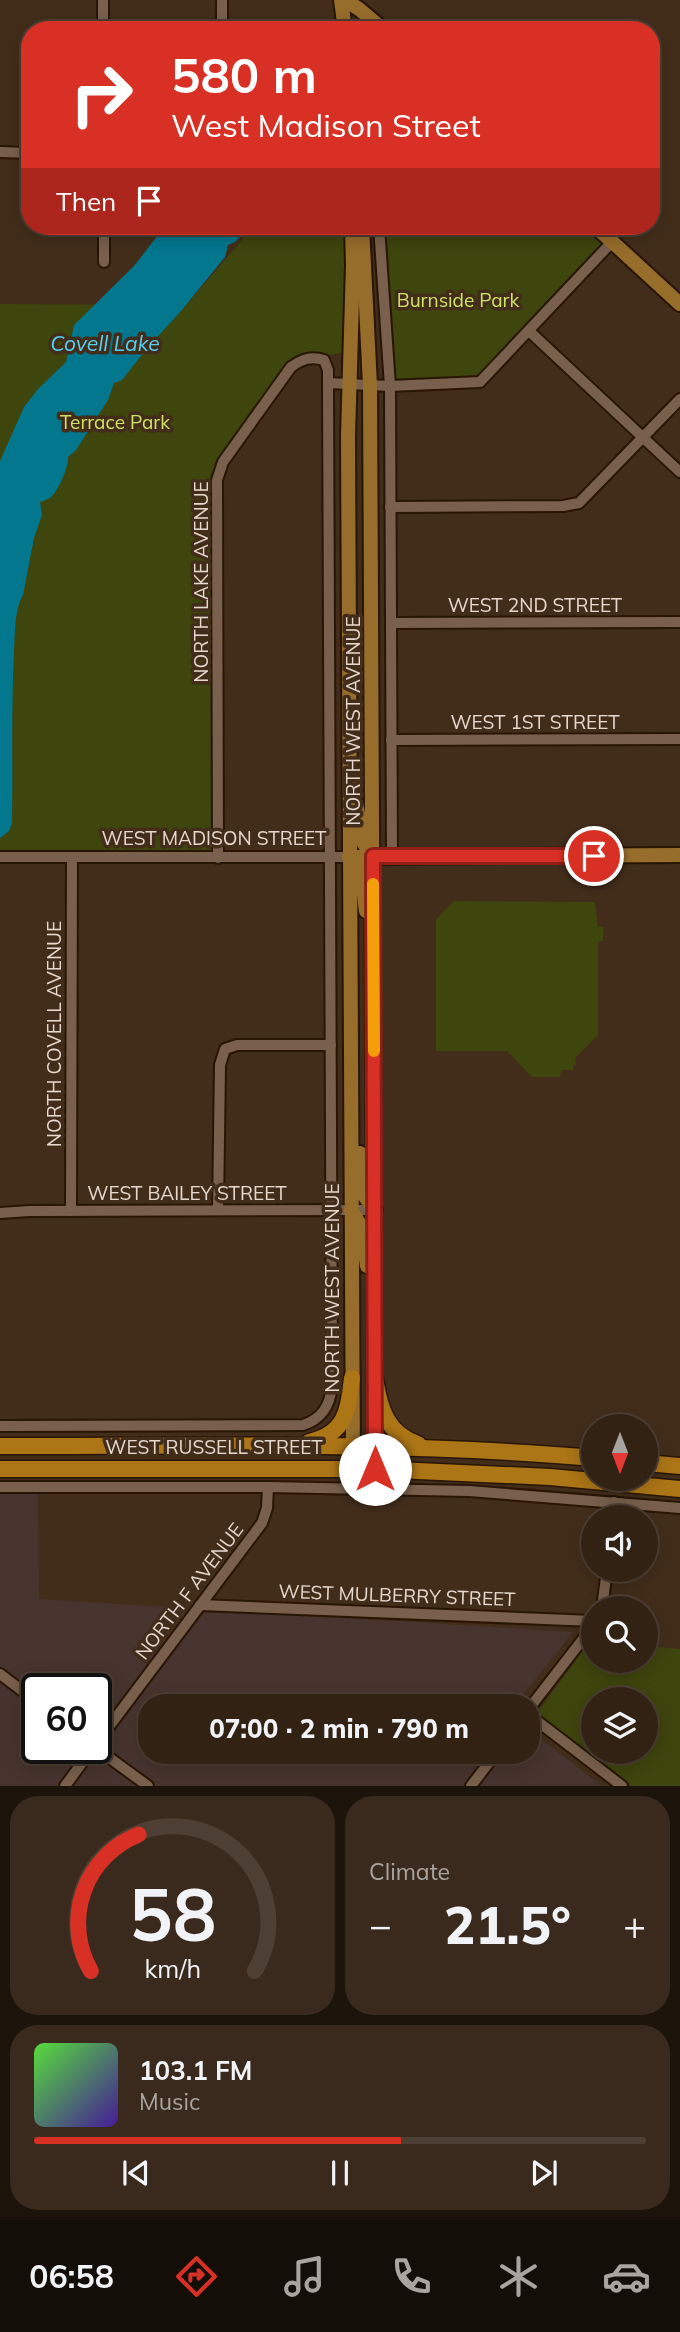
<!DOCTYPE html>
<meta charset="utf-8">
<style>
body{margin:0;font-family:Mulish,sans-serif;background:#3a2a1d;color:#f1f3f6;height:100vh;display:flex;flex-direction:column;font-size:26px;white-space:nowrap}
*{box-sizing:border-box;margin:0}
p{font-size:23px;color:#a8a4a0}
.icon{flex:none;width:38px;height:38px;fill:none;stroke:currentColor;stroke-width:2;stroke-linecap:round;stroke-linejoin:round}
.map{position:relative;height:1786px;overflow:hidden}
.drawer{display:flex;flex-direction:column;gap:10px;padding:10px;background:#1c130b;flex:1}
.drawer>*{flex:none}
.hud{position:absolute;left:21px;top:21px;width:639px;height:214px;border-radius:28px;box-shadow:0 4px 18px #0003,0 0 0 2px #4d3f34;background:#d93025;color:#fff;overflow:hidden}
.needle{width:46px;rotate:180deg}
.fabs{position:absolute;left:581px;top:1414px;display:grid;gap:14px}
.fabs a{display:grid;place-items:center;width:77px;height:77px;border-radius:50%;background:#322214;box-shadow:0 4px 18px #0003,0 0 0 2px #4d3f34;font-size:35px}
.speed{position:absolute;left:21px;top:1673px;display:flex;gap:14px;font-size:35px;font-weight:700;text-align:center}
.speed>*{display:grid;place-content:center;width:91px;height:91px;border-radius:50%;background:#322214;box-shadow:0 4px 18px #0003,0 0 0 2px #4d3f34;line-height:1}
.speed .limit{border:4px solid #111;border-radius:10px;background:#fff;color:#111}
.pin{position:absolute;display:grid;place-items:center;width:60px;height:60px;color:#fff;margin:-30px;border:4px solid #fff;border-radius:50%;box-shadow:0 2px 7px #0007}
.me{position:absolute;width:77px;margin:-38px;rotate:0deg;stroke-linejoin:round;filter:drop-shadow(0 0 5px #0008)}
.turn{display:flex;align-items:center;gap:24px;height:147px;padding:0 35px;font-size:32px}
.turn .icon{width:91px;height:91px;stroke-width:2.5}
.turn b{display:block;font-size:49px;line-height:60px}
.then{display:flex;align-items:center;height:66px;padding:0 35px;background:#0003;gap:14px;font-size:26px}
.big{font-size:52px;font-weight:800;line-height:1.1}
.drawer .card{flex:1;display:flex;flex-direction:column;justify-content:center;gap:10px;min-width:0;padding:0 24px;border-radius:28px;background:#3a2a1d}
.drawer .dial{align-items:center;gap:0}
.dial svg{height:182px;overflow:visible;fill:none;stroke:#4d3f34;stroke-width:7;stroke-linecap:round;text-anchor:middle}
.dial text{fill:#f1f3f6;stroke:none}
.song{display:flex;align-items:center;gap:21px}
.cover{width:84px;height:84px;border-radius:10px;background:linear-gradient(135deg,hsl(110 70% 55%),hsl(260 70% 35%))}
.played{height:7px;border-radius:4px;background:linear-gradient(90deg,#d93025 60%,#4d3f34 60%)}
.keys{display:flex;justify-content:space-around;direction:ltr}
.heat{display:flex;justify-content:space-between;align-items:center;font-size:38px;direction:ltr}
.drawer .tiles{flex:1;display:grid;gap:10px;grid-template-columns:1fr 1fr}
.card:last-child{grid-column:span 2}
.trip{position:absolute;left:138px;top:1694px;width:402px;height:70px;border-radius:28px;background:#322214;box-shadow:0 4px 18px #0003,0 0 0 2px #4d3f34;font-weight:800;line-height:70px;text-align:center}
.tab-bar{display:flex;height:112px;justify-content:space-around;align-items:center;background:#140e08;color:#a8a4a0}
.tab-bar .icon{width:49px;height:49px}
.tab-bar .on{color:#d93025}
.tab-bar b{font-size:32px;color:#f1f3f6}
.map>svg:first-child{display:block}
.industrial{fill:#47342e;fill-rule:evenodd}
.green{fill:#3e450d;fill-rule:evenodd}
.water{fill:#02778e}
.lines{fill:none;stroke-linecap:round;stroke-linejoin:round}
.minor-casing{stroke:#281503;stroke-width:14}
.major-casing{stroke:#281503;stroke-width:18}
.highway-casing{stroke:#281503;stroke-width:19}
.minor{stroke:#78604c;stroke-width:10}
.major{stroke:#976d2c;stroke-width:14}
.highway{stroke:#ac7516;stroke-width:16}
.route-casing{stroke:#8d1f18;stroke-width:18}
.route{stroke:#d93025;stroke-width:12}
.slow{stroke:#f59e0b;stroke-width:12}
.labels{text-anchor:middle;stroke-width:7;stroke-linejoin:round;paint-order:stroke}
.park-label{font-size:19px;fill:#cee168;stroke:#422d1a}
.street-label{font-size:19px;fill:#e6d8cd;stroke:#422d1a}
.water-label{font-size:21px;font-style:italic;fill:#53d0f0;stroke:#422d1a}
</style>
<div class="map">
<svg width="680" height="1786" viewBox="0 0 680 1786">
<rect width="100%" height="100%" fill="#422d1a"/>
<!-- industrial -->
<path class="industrial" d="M0,1480H38L39,1599L573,1632L514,1706H150V1752H528L529,1730L602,1786H0ZM37,1689H96V1748H37Z"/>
<!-- green -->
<g class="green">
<polygon points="254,226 345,226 346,252 342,353 300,360 218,475 218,858 0,858 0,304 186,305"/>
<polygon points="379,226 595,226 612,242 487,376 390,386"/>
<path d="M454,901L595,902L598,927H603V941L598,942V1035L575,1058L576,1065L573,1066V1070H561L560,1077H532C523,1068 516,1060 507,1051H436V919Z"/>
<path d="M646,1646L680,1649V1786H631L538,1716L537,1713L584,1649L593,1648V1661H646ZM593,1699H646V1752H593Z"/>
</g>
<!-- water -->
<path class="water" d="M165,226H251L235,242L228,245L225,257L181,311L148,347L122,380L114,383L108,400L76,450L68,457C69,466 58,492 50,498C50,498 41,502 40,502L42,515L34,538L23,595C14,610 15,636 14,654C11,710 13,766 12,823L9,831L0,838V461L24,407L38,389L66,362L74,325L134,266Z"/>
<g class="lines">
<defs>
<g id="minor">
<polyline points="103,0 103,30"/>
<polyline points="222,30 222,0"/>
<polyline points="0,152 30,153"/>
<polyline points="104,226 104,262"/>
<polyline points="379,226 390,386 392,856"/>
<polyline points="529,331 680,472"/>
<polyline points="390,507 563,506 579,503 680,399"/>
<polyline points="391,623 680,622"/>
<polyline points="391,740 680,739"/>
<polyline points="0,857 349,857"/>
<path d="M218,858L217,480L223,462L291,367C302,359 311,356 324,360L328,370V383L390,386L480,382L612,242"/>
<polyline points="218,1210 220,1065 225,1049 237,1045 331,1045"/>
<polyline points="71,1211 72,858"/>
<polyline points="0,1213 30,1211 375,1210"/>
<path d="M0,1426L303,1425C322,1419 330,1406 332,1386L328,383"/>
<polyline points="0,1487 268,1487 469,1491 680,1508"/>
<polyline points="612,1517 614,1502"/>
<polyline points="200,1605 593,1621"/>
<polyline points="602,1608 607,1570"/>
<polyline points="0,1674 37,1702"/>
<polyline points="528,1710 593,1626"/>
<polyline points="528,1714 622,1786"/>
<polyline points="96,1744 262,1523 267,1508 268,1487"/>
<polyline points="96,1748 148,1786"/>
<polyline points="65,1786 93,1748"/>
<polyline points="471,1786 497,1752"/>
</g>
<g id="major">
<polyline points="341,0 345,30"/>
<polyline points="345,0 359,9 384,30"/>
<polyline points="352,226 353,265 348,436 353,1468"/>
<polyline points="362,226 370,385 375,1469"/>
<polyline points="595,226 680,304"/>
<polyline points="356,803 363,842 373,857"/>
<polyline points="349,857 680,855"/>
<path d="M349,857C365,868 363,893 366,911"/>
<polyline points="360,1153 363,1194 375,1210"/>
<polyline points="351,1210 361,1226 367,1266"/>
</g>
<g id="highway">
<path d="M375,1379C380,1409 387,1434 418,1444"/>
<path d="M309,1442C346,1434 348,1410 352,1378"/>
<path d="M0,1446C198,1446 396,1441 593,1458"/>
<polyline points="646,1463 680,1466"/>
<polyline points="0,1469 375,1469 550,1477 680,1489"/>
</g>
</defs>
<!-- minor casing -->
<use href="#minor" class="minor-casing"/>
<!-- major casing -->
<use href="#major" class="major-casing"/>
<!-- highway casing -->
<use href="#highway" class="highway-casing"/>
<!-- minor -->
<use href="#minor" class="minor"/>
<!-- major -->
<use href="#major" class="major"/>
<!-- highway -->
<use href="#highway" class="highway"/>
</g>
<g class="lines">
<defs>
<polyline id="route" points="375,1469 373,856 594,856"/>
</defs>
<!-- route casing -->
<use href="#route" class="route-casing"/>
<!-- route -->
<use href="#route" class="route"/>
<!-- slow -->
<polyline class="slow" points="373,884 374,1051"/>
</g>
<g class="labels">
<!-- park labels -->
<g class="park-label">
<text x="458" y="307">Burnside Park</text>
<text x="115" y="429">Terrace Park</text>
</g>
<!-- street labels -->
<g class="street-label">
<text transform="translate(201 582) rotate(-90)" y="7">NORTH LAKE AVENUE</text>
<text x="535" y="612">WEST 2ND STREET</text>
<text transform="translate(353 721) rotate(-90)" y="7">NORTH WEST AVENUE</text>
<text x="535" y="729">WEST 1ST STREET</text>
<text x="214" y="845">WEST MADISON STREET</text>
<text transform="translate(54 1034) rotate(-90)" y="7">NORTH COVELL AVENUE</text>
<text x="187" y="1200">WEST BAILEY STREET</text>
<text transform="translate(332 1288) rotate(-90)" y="7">NORTH WEST AVENUE</text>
<text x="214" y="1454">WEST RUSSELL STREET</text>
<text transform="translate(189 1591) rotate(-53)" y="7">NORTH F AVENUE</text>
<text transform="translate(397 1595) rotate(2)" y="7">WEST MULBERRY STREET</text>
</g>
<!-- water labels -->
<g class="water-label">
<text x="105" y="351">Covell Lake</text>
</g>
</g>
</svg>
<div class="fabs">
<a><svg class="needle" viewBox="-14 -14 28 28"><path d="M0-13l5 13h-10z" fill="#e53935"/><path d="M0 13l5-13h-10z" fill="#a8a4a0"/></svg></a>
<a><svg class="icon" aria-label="sound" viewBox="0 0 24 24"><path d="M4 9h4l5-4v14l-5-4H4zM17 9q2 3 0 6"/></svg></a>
<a><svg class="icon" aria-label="search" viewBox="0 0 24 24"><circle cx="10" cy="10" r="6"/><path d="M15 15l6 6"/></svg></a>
<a><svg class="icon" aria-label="layers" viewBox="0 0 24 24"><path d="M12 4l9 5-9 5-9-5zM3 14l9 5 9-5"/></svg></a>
</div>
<div class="speed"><div class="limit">60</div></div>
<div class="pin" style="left:594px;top:856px;background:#d93025"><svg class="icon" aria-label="arrive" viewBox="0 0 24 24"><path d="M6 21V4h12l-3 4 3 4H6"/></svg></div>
<svg class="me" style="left:375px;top:1469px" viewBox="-20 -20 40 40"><circle r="19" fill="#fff"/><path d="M0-13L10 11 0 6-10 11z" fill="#d93025"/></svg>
<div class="trip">07:00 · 2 min · 790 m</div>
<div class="hud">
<div class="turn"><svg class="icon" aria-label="right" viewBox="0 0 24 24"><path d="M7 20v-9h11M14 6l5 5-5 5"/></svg><div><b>580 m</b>West Madison Street</div></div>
<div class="then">Then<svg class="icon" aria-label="arrive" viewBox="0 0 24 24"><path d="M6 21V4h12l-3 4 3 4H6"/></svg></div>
</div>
</div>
<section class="drawer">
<div class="tiles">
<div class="card dial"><svg viewBox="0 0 100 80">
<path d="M14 69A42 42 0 1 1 86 69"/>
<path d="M14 69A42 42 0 0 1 35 9" stroke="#d93025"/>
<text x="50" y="56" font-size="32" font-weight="700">58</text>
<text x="50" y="72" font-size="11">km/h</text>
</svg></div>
<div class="card"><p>Climate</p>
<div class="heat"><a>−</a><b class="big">21.5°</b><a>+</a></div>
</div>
<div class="card">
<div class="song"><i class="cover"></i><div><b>103.1 FM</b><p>Music</p></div></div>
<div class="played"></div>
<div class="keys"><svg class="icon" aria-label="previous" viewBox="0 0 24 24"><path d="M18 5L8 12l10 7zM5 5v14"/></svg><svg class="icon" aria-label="pause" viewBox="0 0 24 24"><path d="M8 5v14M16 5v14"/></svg><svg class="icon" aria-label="next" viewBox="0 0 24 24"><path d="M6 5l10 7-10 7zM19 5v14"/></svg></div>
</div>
</div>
</section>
<nav class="tab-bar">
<b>06:58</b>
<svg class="icon on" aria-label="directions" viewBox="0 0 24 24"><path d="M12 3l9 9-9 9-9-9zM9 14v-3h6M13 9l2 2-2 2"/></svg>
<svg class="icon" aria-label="music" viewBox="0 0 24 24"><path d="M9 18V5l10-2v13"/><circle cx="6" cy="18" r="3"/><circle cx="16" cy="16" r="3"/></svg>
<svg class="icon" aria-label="phone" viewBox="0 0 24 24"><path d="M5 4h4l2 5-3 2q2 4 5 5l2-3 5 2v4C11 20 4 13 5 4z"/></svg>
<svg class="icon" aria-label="climate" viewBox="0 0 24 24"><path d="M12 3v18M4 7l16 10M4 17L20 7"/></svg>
<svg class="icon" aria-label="car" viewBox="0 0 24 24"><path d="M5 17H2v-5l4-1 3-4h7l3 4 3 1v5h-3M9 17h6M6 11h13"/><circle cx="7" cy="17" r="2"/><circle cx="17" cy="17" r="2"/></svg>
</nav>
